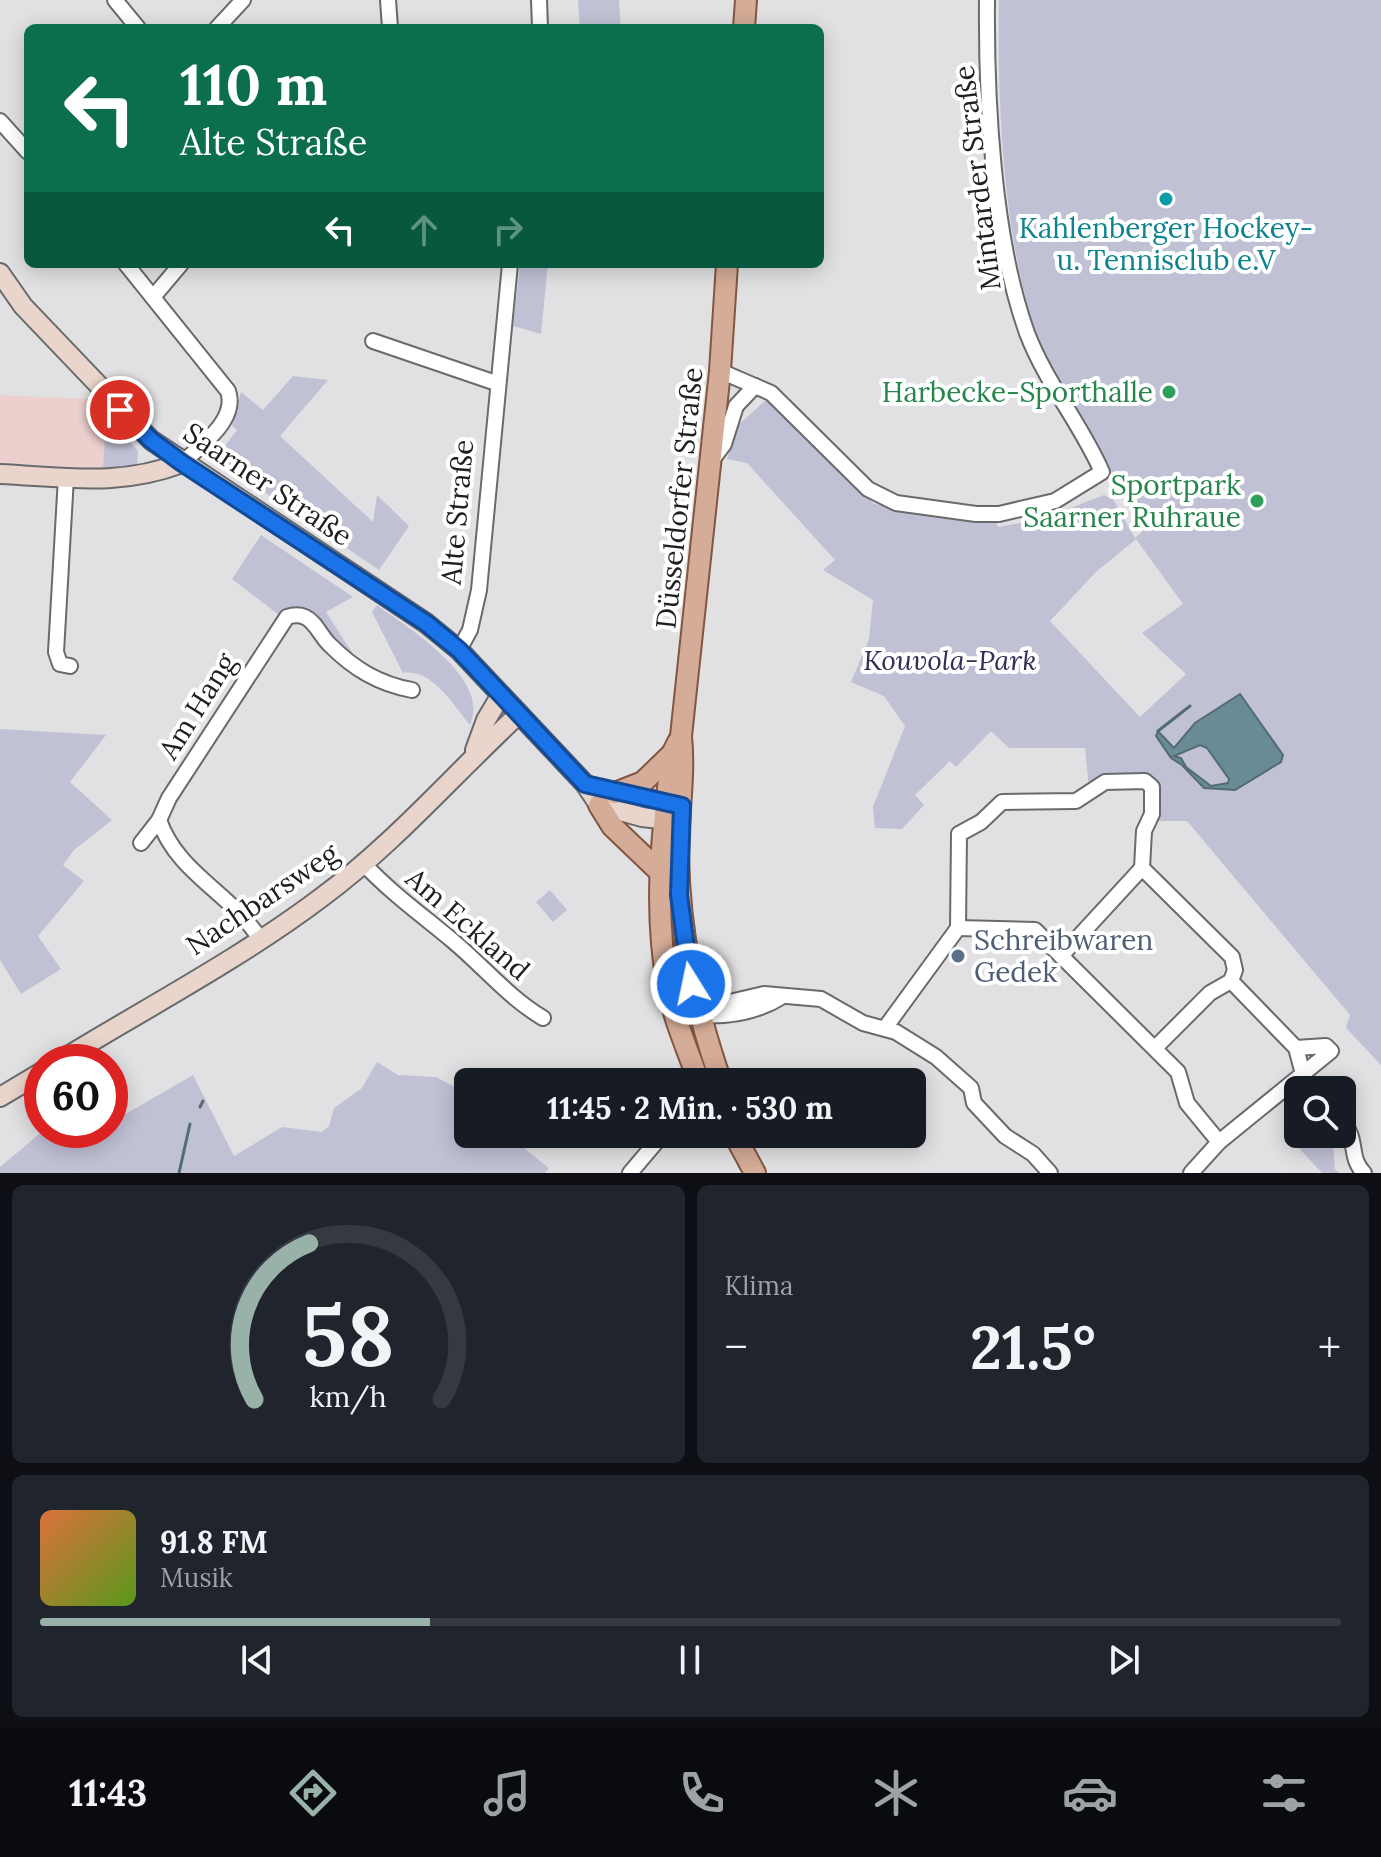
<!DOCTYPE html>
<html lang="de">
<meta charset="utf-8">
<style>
body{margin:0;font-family:Lora,serif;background:#20242c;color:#f1f3f6;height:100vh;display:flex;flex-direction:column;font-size:30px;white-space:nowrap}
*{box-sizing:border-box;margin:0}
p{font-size:26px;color:#9ea1a6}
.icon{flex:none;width:44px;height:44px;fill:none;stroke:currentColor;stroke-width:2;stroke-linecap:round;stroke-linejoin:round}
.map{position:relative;height:1173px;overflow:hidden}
.side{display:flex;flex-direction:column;gap:12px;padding:12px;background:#0d0f14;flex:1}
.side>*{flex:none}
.guide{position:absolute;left:24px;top:24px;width:800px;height:244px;border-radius:12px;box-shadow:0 4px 20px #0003;background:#0b6e4f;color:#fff;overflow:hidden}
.tools{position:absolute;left:1284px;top:1076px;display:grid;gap:16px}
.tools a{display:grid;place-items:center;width:72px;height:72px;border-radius:12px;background:#171b24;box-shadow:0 4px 20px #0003;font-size:40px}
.speed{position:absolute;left:24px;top:1044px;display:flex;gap:16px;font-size:40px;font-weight:700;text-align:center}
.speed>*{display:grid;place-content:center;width:104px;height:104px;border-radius:50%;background:#171b24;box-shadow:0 4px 20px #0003;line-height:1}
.speed .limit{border:12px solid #d22;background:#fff;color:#111}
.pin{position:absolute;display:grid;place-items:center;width:68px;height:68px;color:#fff;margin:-34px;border:4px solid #fff;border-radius:50%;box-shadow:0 2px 8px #0007}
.me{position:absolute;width:88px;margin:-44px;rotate:350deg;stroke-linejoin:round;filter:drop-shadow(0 0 6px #0008)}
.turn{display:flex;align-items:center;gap:28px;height:168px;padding:0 24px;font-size:36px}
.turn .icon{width:104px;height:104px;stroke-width:2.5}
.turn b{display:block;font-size:56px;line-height:68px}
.lanes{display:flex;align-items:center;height:76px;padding:0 24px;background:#0003;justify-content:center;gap:40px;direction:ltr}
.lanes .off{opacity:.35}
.big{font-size:60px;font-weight:800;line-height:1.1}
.side .tile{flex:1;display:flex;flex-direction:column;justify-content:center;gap:12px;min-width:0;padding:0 28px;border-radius:12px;background:#20242c}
.side .dial{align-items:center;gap:0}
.dial svg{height:208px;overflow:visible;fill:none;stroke:#363941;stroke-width:7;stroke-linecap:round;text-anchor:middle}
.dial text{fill:#f1f3f6;stroke:none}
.song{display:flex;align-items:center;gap:24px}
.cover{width:96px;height:96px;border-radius:12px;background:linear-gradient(135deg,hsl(20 70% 55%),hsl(90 70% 35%))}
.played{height:8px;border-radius:4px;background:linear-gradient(90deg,#98b2a9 30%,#363941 30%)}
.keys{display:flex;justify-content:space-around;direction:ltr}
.heat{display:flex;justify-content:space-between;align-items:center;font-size:44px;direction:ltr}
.side .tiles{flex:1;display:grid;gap:12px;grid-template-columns:1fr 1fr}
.tile:last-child{grid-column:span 2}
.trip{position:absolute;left:454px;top:1068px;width:472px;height:80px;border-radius:12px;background:#171b24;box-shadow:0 4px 20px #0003;font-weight:800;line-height:80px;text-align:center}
.tab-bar{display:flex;height:128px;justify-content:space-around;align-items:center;background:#090b0e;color:#9ea1a6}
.tab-bar .icon{width:56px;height:56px}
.tab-bar .on{color:#98b2a9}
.tab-bar b{font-size:36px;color:#f1f3f6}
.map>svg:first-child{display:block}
.education{fill:#ebd0ce}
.green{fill:#c1c1d5;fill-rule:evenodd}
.water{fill:#698b96;stroke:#536b73;stroke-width:2;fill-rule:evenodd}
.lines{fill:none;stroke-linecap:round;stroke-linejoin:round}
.stream{stroke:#536b73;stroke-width:3}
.street-casing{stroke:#696a6c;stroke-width:18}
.secondary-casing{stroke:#696a6c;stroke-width:22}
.primary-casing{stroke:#825640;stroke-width:24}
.street{stroke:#fff;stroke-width:14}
.secondary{stroke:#e9d5cb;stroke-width:18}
.primary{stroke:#d4ac97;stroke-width:20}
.route-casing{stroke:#114b97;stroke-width:20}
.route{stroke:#1a73e8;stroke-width:14}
.culture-dot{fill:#0f9aa8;stroke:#fff;stroke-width:3}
.leisure-dot{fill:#2e9e5b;stroke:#fff;stroke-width:3}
.service-dot{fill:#5c6f8a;stroke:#fff;stroke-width:3}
.labels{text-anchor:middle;stroke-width:8;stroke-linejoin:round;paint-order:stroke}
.street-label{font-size:28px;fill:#1f1f20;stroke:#fff}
.culture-label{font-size:28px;fill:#0d838f;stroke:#fff}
.leisure-label{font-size:28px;fill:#27864d;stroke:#fff;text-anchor:end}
.park-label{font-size:28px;font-style:italic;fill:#322e58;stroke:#fff}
.service-label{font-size:28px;fill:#4e5e75;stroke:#fff;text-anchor:start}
</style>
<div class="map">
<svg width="1381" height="1173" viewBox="0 0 1381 1173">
<rect width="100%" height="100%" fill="#e1e1e4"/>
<!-- education -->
<polygon class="education" points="0,395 90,399 106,415 103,469 0,463"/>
<!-- green -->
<g class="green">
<polygon points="578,0 619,0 621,28 580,28"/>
<path d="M999,0H1381V1065L1346,1028L1350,1015L1187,821H1154L1159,788L1089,789L1085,748H1009L991,731L956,767L950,761L915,795L924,805L902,829L875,828L873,807L905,726L884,696L851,682L869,639L873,600L823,570L835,560L747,463L727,459L737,426L767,399L874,504L995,520L998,527L1042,519L1104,495L1113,499L1135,538L1149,525C1118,479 1081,433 1056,383C1004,279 997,115 999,0ZM1136,539L1183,604L1142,633L1186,674L1140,717L1050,621L1096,572Z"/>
<polygon points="520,264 548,264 541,334 513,326"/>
<polygon points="293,376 328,380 280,436 373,522 377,495 409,526 379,570 220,462 217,456 237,430 232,426 241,392 263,410"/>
<polygon points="106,415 138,451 137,466 130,470 103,469"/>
<polygon points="261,535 353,597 326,612 353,654 335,642 308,608 294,606 279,615 232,579"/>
<path d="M377,605C408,628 492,679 470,725C453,705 432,668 403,673L372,612Z"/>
<polygon points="0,729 106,735 70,782 112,820 74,850 63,865 84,881 38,936 61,969 21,994 0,960"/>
<polygon points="550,890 567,910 553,922 536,902"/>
<polygon points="377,1062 398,1075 436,1077 468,1094 468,1134 535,1134 525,1149 549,1168 545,1173 0,1173 0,1167 44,1130 87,1130 90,1135 110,1130 110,1123 193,1075 234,1156 282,1127 322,1132 329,1126 334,1108 362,1088"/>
<polygon points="1319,1134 1332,1134 1335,1169 1340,1173 1322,1173 1297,1146"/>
</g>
<!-- water -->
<path class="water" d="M1240,694L1283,755L1281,762L1235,790L1204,788L1182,765L1171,758L1156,736L1158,731L1174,748L1195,723ZM1200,745L1207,748L1229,779L1228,783L1211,786L1186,767L1181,758L1174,756Z"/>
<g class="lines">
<!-- stream -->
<g class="stream">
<polyline points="1158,731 1190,706"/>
<polyline points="200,1107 203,1101"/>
<polyline points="179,1173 190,1124"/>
</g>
<defs>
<g id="street">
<polyline points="115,0 138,28"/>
<polyline points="388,0 390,28"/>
<polyline points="539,0 540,28"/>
<polyline points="217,28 243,0"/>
<polyline points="0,121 28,152"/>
<path d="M126,264L228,391C238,420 201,445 182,463"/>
<polyline points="154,296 181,264"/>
<polyline points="373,341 496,383"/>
<path d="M720,371L771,393L868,489L896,503L976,514H999L1055,501L1102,472C1081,424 1046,383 1027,333C993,239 986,100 987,0"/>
<polyline points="712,460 724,444 736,406 755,386"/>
<polyline points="66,477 56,652 60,664 70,666"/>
<polyline points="459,650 470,630 479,590 510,264"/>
<path d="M159,820C177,873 231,893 260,939"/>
<path d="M141,843L159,820L169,798L287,617C293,615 298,614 305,617C316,622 321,637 330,645C354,669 379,684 412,690"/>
<path d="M363,863C391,893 422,915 453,941C484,967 508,997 543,1018"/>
<polyline points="958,928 1035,930 1178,1072 1187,1103 1219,1142"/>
<polyline points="1061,956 1142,868"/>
<path d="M699,1015C729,1017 758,1012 783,996"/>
<polyline points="677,1021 721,1004 764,994 821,999 863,1023 896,1032 936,1057 971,1088 974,1103 1005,1136 1033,1154 1050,1173"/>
<polyline points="885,1028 958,928 959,834 981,822 1002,802 1076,801 1105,782 1145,781 1152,787 1152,814 1144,831 1142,868 1232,957 1235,970 1231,981 1296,1048 1303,1074"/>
<polyline points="1155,1048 1210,993 1231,981"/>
<polyline points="1297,1080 1313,1090"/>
<path d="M1342,1121C1359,1140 1348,1157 1364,1173"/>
<polyline points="630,1173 663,1134"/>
<polyline points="1191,1173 1219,1142 1331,1051 1326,1046 1296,1048"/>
</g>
<g id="secondary">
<polyline points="0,273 23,306 151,440 426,623 459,650 585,784 599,805 642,817 678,821"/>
<path d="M0,474C66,477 119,487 182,463"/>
<polyline points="475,750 486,720 501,695"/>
<polyline points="610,792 679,805"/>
<path d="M58,1062C146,1008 240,959 322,897C395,843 453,775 519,714"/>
<polyline points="0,1097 42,1072"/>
</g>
<g id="primary">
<polyline points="744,28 746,0"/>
<path d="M678,742L672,754C662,833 653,908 668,988C674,1020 688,1051 699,1082"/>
<polyline points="615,793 643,782 672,754"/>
<polyline points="599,805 612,826 659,871"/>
<path d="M721,1082C695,1006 679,934 678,853C678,813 685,776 681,736L720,371L727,264"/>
<polyline points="734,1134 755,1173"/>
</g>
</defs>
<!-- street casing -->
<use href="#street" class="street-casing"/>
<!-- secondary casing -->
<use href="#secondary" class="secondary-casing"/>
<!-- primary casing -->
<use href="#primary" class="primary-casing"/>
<!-- street -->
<use href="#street" class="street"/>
<!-- secondary -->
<use href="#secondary" class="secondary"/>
<!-- primary -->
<use href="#primary" class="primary"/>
</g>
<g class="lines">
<defs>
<polyline id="route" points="120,410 151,440 182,463 426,623 459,650 585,784 682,806 679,895 691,984"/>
</defs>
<!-- route casing -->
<use href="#route" class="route-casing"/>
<!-- route -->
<use href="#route" class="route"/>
</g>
<!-- markers -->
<circle class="culture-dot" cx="1166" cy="199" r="8"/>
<g class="leisure-dot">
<circle cx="1169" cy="392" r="8"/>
<circle cx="1257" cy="501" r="8"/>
</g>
<circle class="service-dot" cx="958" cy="956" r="8"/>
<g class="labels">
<!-- street labels -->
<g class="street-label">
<text transform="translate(977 178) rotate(-97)" y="10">Mintarder Straße</text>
<text transform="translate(268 484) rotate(34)" y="10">Saarner Straße</text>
<text transform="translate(679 498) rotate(-84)" y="10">Düsseldorfer Straße</text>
<text transform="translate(457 512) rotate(-85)" y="10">Alte Straße</text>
<text transform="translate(197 706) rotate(-58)" y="10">Am Hang</text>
<text transform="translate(262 899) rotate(-34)" y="10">Nachbarsweg</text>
<text transform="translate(468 924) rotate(41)" y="10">Am Eckland</text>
</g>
<!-- culture labels -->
<g class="culture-label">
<text x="1166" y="238">Kahlenberger Hockey-<tspan x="1166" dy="32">u. Tennisclub e.V</tspan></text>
</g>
<!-- leisure labels -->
<g class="leisure-label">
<text x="1153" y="402">Harbecke-Sporthalle</text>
<text x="1241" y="495">Sportpark<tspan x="1241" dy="32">Saarner Ruhraue</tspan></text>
</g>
<!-- park labels -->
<g class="park-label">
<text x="950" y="670">Kouvola-Park</text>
</g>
<!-- service labels -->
<g class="service-label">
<text x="974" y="950">Schreibwaren<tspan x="974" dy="32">Gedek</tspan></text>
</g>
</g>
</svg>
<div class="tools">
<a><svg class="icon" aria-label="search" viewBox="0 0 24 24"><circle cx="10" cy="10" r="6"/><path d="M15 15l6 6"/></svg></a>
</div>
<div class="speed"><div class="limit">60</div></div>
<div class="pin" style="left:120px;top:410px;background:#d93025"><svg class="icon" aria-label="arrive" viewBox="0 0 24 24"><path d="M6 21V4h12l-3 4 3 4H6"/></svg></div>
<svg class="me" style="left:691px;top:984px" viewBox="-20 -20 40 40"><circle r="17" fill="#1a73e8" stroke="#fff" stroke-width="3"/><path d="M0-11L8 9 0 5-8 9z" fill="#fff"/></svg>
<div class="trip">11:45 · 2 Min. · 530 m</div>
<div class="guide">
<div class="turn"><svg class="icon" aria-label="left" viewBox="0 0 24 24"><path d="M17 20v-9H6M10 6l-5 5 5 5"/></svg><div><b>110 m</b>Alte Straße</div></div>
<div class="lanes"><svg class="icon" aria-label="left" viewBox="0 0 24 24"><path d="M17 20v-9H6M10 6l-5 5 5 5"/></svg><svg class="icon off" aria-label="ahead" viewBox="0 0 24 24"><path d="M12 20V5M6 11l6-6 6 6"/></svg><svg class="icon off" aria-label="right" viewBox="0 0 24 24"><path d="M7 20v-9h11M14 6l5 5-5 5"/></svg></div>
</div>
</div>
<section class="side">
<div class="tiles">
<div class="tile dial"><svg viewBox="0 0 100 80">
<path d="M14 69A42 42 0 1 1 86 69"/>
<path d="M14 69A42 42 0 0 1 35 9" stroke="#98b2a9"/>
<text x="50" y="56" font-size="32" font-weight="700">58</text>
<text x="50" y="72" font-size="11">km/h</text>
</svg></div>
<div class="tile"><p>Klima</p>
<div class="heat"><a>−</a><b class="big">21.5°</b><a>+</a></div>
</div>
<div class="tile">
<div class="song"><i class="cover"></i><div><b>91.8 FM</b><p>Musik</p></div></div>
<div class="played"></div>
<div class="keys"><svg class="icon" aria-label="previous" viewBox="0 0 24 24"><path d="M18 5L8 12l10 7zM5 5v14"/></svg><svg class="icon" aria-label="pause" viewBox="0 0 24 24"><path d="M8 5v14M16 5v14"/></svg><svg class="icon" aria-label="next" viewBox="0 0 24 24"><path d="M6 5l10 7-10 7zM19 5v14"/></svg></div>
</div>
</div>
</section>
<nav class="tab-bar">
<b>11:43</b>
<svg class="icon on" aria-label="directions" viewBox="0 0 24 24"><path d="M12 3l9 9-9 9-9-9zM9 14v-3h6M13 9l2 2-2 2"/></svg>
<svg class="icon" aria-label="music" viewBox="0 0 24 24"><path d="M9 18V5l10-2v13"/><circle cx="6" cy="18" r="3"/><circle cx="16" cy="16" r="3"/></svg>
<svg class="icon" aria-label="phone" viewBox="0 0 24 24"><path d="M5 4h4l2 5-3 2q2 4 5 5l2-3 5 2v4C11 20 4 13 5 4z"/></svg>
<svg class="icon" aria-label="climate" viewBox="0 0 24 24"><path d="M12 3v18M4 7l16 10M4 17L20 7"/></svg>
<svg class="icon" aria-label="car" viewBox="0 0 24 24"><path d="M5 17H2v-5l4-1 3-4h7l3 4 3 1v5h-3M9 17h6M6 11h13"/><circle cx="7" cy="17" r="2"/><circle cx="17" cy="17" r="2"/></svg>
<svg class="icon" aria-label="filters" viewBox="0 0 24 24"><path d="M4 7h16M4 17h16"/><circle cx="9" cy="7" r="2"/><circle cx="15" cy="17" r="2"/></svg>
</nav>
